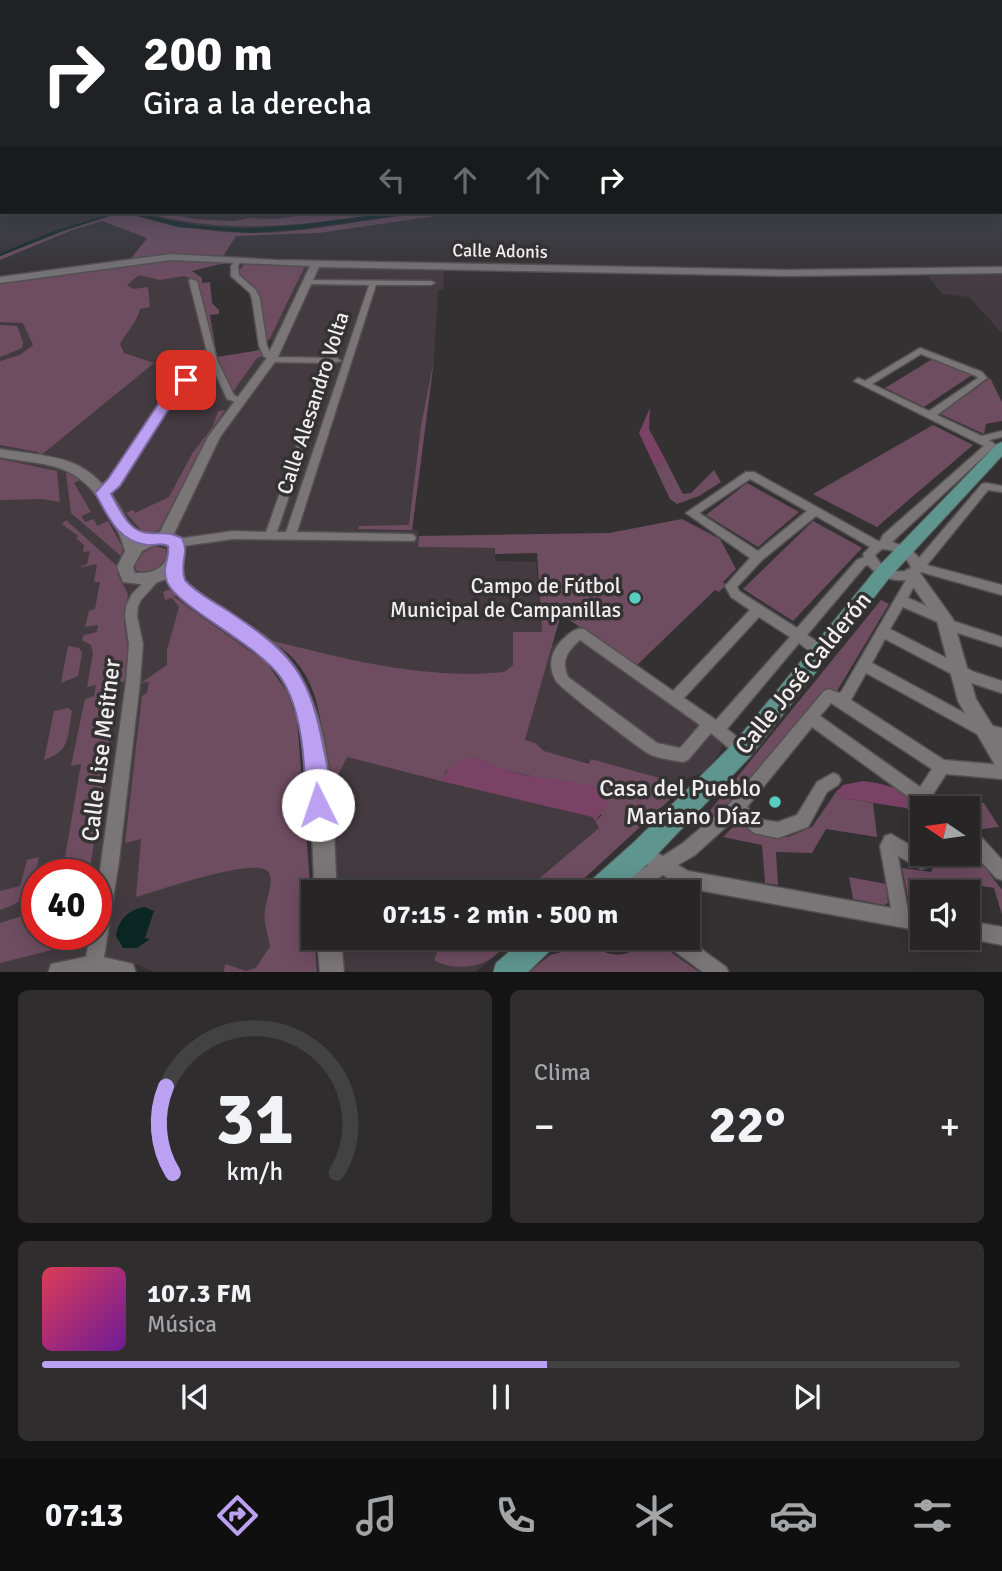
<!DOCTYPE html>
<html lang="es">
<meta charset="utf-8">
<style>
body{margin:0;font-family:Signika,sans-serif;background:#2f2d2e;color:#f1f3f6;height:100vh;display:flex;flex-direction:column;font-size:26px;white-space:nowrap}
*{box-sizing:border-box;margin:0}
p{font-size:23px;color:#a4a5a7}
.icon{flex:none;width:38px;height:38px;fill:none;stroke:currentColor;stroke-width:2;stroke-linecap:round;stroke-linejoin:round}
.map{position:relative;height:972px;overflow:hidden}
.drawer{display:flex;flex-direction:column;gap:18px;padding:18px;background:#151415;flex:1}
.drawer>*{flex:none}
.hud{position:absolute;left:0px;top:0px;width:1003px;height:214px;box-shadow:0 4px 18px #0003,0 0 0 2px #434243;background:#202124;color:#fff;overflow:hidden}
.needle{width:46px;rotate:283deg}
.fabs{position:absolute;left:910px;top:796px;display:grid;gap:14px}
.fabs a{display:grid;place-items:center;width:70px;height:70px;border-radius:0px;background:#272526;box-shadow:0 4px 18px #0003,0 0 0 2px #434243;font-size:35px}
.speed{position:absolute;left:21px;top:859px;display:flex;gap:14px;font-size:35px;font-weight:700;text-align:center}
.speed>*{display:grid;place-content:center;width:91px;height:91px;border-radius:50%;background:#272526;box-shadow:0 4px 18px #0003,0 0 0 2px #434243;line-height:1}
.speed .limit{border:10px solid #d22;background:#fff;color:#111}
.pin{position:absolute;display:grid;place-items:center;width:60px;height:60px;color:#fff;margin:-30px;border-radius:14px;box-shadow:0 4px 10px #0006}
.me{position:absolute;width:77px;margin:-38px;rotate:356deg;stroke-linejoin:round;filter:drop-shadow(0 0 5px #0008)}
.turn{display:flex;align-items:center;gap:24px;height:147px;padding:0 28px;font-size:32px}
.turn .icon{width:91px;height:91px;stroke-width:2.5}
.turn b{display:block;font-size:49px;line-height:60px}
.lanes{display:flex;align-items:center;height:66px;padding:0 28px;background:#0003;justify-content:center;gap:35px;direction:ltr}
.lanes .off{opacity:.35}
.big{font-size:52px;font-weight:800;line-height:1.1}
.drawer .card{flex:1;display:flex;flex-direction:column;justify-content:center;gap:10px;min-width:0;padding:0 24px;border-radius:10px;background:#2f2d2e}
.drawer .dial{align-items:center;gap:0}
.dial svg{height:182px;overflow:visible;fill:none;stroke:#434243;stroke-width:7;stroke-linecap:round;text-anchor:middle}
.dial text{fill:#f1f3f6;stroke:none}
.song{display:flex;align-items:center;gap:21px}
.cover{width:84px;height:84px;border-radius:10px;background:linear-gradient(135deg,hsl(350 70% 55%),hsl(280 70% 35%))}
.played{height:7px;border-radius:4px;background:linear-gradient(90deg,#bca0f2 55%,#434243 55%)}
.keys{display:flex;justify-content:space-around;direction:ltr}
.heat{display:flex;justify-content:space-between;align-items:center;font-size:38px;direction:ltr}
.drawer .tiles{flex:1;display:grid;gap:18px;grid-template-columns:1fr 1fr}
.card:last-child{grid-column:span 2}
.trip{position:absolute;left:301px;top:880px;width:399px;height:70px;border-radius:0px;background:#272526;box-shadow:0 4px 18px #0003,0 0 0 2px #434243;font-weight:800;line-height:70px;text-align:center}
.menu{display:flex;height:112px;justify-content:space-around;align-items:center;background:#100f0f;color:#a4a5a7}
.menu .icon{width:49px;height:49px}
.menu .current{color:#bca0f2}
.menu b{font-size:32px;color:#f1f3f6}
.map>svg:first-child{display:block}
.built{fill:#443b40;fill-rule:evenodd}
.green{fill:#6f4d61}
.forest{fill:#7a4365}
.water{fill:#0b2723}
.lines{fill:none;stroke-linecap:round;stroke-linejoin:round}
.street-casing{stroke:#535051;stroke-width:3}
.secondary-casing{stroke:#535051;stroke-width:3}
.primary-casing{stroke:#535051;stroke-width:2}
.street{fill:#7a7678;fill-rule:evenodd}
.secondary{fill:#7a7678;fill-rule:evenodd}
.primary{fill:#5e968f;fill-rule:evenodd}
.route{fill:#bca0f2;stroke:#7a689d;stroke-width:2}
.poi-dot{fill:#5acebe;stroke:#343133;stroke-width:2.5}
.labels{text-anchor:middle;stroke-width:7;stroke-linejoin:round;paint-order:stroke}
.far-street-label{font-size:18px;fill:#f0eeef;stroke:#343133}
.street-label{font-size:21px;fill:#f0eeef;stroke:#343133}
.poi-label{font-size:21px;fill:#f0eeef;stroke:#343133;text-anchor:end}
.near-street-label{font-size:24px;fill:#f0eeef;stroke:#343133}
.near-poi-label{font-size:24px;fill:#f0eeef;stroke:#343133;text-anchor:end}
</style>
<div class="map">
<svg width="1002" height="973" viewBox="0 0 1002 973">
<rect width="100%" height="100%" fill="#343133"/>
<!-- built -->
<g class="built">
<path d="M246,263L305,266L317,269L323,266L444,268L443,289L438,290L434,360L412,529L418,530L419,547L495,548V561L536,562L542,633L513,665L504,672L490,674L423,673L346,659L269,640L254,652L267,663L287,692L297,719L317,972H155L130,962L124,972L0,973V281L191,271L202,278L217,357L268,350L273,341L266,340L258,291L246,281L240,266ZM37,875H96V934H37Z"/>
<polygon points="1002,273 1002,333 969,297 942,294 928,276"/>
<polygon points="579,626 629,663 629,675 714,736 722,745 718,756 704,772 677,783 591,760 590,764 544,751 535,743 525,740 550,647"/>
<polygon points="347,757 592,817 599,828 522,892 333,892 326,779 337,777"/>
<polygon points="338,938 516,938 474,973 351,972 343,970"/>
</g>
<!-- green -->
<g class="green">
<path d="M122,212C165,223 206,233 250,233C322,233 392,211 464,212L318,233L236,236L222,258L129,261L147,238L102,221L72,230L0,260V256L51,235Z"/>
<path d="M142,212H161L195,219L234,221L249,218L275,219L325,212H398C309,224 230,237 142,212Z"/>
<path d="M157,259L229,262L192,271L202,278V283L210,282L212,303L219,310V314L210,315L217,357L260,350L263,356L257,358L232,393L215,358L193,279L184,276L160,280L139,275L127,285L133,289L148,287L150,307L140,309C137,323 127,331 120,344L124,353L154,363L40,456L38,452L0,445V361L20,355L33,345L23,323L0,322V281Z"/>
<polygon points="246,263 305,266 269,340 266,340 258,291 240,277 238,271"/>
<polygon points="0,325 17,326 23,342 22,348 0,357"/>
<polygon points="934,358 972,375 924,407 885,388"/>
<polygon points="434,360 412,530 358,529 359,526 409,525 421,426"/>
<polygon points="990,378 1002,402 1002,421 986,424 984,434 940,414"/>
<polygon points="225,410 211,431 159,530 148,535 138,533 140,529 126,513 133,510 135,513 169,497 192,454 213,426 218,411"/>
<polygon points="933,425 973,445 877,527 813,494"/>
<polygon points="0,459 57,471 60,502 43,499 0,500"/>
<polygon points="665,459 683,494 691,493 714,470 721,482 699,496 677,504 670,499 654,465 659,466"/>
<polygon points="69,472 80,480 74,483 91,512 81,516 85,522 94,519 97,526 108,521 123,548 121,556 71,513 66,473"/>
<polygon points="747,483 799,512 758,547 706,515"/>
<path d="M682,519L720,539L736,569L723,582L726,585L719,592L715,590L636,666L561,614L525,740L535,743L544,751L589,764L591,759L663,779V787L669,792L677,793L577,885L553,886L532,892L530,886L599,828L595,821L602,815L535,777L501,769L474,757L446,771L441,781L347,757L337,777L326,779L317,731L322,729C316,690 305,660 269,640C346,659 424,680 504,672L513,665V632H542L537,553L495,554V548L418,547L419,536L609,533Z"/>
<polygon points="66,520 118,567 118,575 128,594 124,622 129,656 127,682 118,682 90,869 81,872 81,875 62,875 81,764 71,766 85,699 94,696 96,685 87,687 93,653 91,645 82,640 84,635 97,632 98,625 85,627 89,611 95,609 100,582 94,582 97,564 79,568 87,564 90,551 83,552 84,545 76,538 78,536 62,524"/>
<polygon points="813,521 862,548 793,621 743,589"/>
<polygon points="154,546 166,549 167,560 157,572 139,573 135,568 138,556"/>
<path d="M169,589L178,594L174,597L267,663L287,692L297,719L317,972H224L225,964L246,971L256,968L270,946C268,933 263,923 265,910C266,899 274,883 269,873C260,854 155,892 136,897L141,839L125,843L142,696L147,693L149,682L141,683L167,665V650L179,607L172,598L165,600L163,592Z"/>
<polygon points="881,600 889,604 837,691 822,693 735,801 710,824 704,818"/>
<polygon points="68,646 79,648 82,653 78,676 61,683"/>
<path d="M68,708L72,711C67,736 71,751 44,760L54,711Z"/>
<polygon points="836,792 843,798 873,803 877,837 826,829 812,853 776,852 778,885 765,883 762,845 723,837 737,823 788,837 812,827"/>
<polygon points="963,802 984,803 999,827 975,830 968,823 968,808"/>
<polygon points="968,845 1002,890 1002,915 994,888 934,878 936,892 922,892 922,911 910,908 902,868 931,872 939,854 968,854"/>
<path d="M39,857C33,887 31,900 0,910V891L20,886L27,860Z"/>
<polygon points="849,877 886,884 888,903 884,905 853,899"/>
<polygon points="37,911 37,934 71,935 73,940 60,951 56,949 0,963 0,923"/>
<path d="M449,938H504C501,968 453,973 434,960L440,946Z"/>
<path d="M581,938C604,956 626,964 647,938H651L699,972H529L550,955L566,951Z"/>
</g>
<!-- forest -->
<g class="forest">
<polygon points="650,408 649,429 665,459 659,466 654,465 639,433"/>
<path d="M474,757C494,766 514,774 536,777C562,781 580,780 605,791L609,804L595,821L592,817L441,781C448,765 458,762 474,757Z"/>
<path d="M863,781C888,784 910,791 930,808H922V819L906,808L843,798L836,792L843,785Z"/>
</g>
<!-- water -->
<g class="water">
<path d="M115,212C139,212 150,216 173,221C197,226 223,228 248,228C307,228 365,212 424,212L303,229L251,233L178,227L122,212L66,230L0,256V254L51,232Z"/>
<path d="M145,907L154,911L145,938L150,939L137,948H123L116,936C118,920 129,909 145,907Z"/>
</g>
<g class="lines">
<defs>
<g id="street">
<polygon points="236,260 241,261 238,266 239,275 256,290 260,299 267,346 270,352 276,353 276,357 337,358 341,361 334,363 277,532 286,532 369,285 307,284 303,282 307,280 431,281 435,283 431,285 376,285 297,532 410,534 414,535 416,538 414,541 233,539 176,547 172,546 170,543 172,540 176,539 233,531 266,532 326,363 271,362 268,361 268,358 264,357 259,346 252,299 250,293 231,276 231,266"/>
<polygon points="190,279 197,281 217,360 234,395 246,401 244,403 241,404 227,399 209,360 189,281"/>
<path d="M920,348L982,372L987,378L937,415L982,436L1002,431V437L989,440L996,445L994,447L892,542L911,549L919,558L982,484L986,483L1002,486V492L988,490L927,565L1002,585V595L921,572L917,576L921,577L923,580L921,583L914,586L908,598L948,615L950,620L1002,637V647L942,628L940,623L903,607L890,629L974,672L1002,681V693L965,681L885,639L872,663L985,724L1002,728V742L977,734L866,673L851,700L944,760L1002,765V779L946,774L932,796L942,803L944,808H924L812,727L747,807L763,820L778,822L797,815L817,782L833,773L838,775L841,780L838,785L827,792L808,827L778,838L754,833L736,818L695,855L678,865L688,871L891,908L880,846L885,836L891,834L922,852V854L927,855L929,861L927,867L921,869L898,856L908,911L922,913V931L687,888L681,892H660L662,886L671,880L663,875L636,892H613L615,886L648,865L636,858L634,852L636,846L642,844L663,856L683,843L730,803L824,691L829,689L839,693L841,692L906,580C891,581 878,577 868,565L865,566L807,635L826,647L828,651L826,655C816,658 807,649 799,643L727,729L747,745L749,750L747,755L742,757L737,755L711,733L688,760L683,762C673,760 661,759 651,755C641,750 560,688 556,681C548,667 550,654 561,641C568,635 574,627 584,629L673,691L750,610L731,597L725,586L750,558L686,513L746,472H754L878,541H880L883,535L984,446L854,381L858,378L865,381ZM921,354L976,376L978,378L929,411L872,384ZM750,479L807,511L758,551L699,513ZM816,516L870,547L863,554L864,557L857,560L797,628L739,591L737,587L762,560ZM882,549C896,550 905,554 911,567L908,571C893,573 882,569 875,555ZM759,617L790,637L716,720L684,698ZM580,640L700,725L680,748L657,743L568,677C561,660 567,652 580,640ZM831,703L932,769L920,787L820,716Z"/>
<polygon points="186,377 190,380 179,389 118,485 107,495 99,495 98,493 110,481 173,385"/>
<polygon points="152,576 156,578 158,581 141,600 138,606 137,616 143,644 140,682 119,861 102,970 101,973 85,973 84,970 90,934 96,934 96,899 126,682 129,644 125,616 126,606 132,594 148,578"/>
<polygon points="968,827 974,829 1002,860 1002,880 996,878 968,847"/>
<polygon points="968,921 1002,927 1002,945 966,938 968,938"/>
<polygon points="662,938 686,938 726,967 729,973 704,973 665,944"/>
</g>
<g id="secondary">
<path d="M171,254L276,260L787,270L1002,267V273L787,276L319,267L277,359L220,437L173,536L181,539C188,555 176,567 185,581C212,607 249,621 277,646C337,701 332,817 337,892H315C308,813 322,703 254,647C231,628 179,604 167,579L148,585L123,582L117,567L125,551C116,519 93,479 59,468C41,462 19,461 0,457V449C23,453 48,454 70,462C103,474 124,510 136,540L160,532L208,437L266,359L310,266L171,260L0,283V277ZM158,543L169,546C169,567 154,574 135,573L133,567L142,551Z"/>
<polygon points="912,568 918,570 953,619 976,699 1002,741 1002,768 995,765 958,701 937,621 904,574 906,570"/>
<polygon points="317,938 341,938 344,973 320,973"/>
<polygon points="94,955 133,964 136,973 48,973 51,964"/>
</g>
<g id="primary">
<polygon points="1002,442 1002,456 890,577 750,757 651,861 615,892 584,892 588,883 633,843 734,743 878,567 997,444"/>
<polygon points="525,938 558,938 554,947 527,973 493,973 496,963"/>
</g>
</defs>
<!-- street casing -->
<use href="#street" class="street-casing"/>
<!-- secondary casing -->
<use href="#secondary" class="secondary-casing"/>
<!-- primary casing -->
<use href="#primary" class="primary-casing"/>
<!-- street -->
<use href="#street" class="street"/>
<!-- secondary -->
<use href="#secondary" class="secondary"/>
<!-- primary -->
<use href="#primary" class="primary"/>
</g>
<!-- sky -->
<linearGradient id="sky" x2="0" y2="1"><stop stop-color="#1d1b1c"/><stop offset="0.53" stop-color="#4a4e5b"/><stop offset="1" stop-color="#4a4e5b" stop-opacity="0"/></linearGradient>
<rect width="1002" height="287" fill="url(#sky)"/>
<!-- route -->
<path class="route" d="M186,376L193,380L181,390L120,486L111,494C120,509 129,533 149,533C165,534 167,531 182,538C190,554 179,561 185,580C197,594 217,603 233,614C295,656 310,676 324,750C328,768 334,796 327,813L318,816L310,813C304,798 305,781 304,765C302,737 297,702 281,678C259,645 177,607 167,582C161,565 170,561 168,546C160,542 154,546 147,545C117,541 108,516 95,493L108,479L171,385Z"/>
<!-- markers -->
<g class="poi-dot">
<circle cx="635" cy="598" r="7"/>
<circle cx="775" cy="802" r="7"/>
</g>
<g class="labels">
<!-- far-street labels -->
<g class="far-street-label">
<text transform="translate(500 251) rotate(1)" y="6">Calle Adonis</text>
</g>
<!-- street labels -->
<g class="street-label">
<text transform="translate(313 403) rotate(-72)" y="7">Calle Alesandro Volta</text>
</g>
<!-- poi labels -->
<g class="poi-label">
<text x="621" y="593">Campo de Fútbol<tspan x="621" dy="24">Municipal de Campanillas</tspan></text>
</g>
<!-- near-street labels -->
<g class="near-street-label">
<text transform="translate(803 673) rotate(-51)" y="8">Calle José Calderón</text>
<text transform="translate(101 750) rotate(-83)" y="8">Calle Lise Meitner</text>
</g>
<!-- near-poi labels -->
<g class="near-poi-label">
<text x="761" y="796">Casa del Pueblo<tspan x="761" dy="28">Mariano Díaz</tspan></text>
</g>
</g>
</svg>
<div class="fabs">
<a><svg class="needle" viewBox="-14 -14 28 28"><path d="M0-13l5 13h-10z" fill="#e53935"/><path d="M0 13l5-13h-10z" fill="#a4a5a7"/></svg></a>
<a><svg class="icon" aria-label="sound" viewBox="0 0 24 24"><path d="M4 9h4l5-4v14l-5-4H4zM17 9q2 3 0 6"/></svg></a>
</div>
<div class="speed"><div class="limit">40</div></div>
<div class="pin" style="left:186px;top:380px;background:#d93025"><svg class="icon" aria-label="arrive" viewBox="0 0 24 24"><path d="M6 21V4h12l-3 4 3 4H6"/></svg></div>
<svg class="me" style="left:318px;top:805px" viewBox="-20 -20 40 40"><circle r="19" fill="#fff"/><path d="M0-13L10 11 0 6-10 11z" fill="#bca0f2"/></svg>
<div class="trip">07:15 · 2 min · 500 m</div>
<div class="hud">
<div class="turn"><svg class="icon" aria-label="right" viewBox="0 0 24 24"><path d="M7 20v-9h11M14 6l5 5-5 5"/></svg><div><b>200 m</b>Gira a la derecha</div></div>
<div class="lanes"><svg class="icon off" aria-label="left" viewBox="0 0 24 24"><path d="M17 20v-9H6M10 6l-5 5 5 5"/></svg><svg class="icon off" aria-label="ahead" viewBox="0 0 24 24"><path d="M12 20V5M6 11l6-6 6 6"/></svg><svg class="icon off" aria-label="ahead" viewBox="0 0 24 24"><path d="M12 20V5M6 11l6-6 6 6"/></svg><svg class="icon" aria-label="right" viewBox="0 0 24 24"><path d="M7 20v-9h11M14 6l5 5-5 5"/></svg></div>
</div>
</div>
<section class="drawer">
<div class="tiles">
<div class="card dial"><svg viewBox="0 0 100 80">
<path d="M14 69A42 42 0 1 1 86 69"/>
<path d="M14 69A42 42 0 0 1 11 31" stroke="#bca0f2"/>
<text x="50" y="56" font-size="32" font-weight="700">31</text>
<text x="50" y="72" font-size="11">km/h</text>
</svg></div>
<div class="card"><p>Clima</p>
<div class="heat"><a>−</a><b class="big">22°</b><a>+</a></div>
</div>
<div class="card">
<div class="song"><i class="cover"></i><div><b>107.3 FM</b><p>Música</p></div></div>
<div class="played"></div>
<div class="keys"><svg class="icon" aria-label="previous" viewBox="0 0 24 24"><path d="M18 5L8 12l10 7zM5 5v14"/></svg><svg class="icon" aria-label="pause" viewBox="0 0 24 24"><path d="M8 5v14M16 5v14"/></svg><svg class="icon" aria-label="next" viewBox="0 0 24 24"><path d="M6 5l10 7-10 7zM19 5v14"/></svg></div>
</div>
</div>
</section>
<nav class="menu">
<b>07:13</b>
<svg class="icon current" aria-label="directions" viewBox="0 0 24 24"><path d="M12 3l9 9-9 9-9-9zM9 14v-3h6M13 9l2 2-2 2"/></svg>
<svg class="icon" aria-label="music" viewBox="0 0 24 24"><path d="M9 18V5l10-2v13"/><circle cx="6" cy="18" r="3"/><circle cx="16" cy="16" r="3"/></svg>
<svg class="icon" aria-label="phone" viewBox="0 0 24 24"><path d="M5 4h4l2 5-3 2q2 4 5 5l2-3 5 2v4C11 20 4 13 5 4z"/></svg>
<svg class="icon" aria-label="climate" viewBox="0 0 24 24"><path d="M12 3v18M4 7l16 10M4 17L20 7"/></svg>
<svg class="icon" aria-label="car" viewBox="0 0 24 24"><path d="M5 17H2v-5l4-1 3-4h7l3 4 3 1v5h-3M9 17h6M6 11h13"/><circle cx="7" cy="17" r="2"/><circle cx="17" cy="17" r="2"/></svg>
<svg class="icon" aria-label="filters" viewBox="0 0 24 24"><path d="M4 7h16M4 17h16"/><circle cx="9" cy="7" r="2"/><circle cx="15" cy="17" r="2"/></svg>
</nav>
